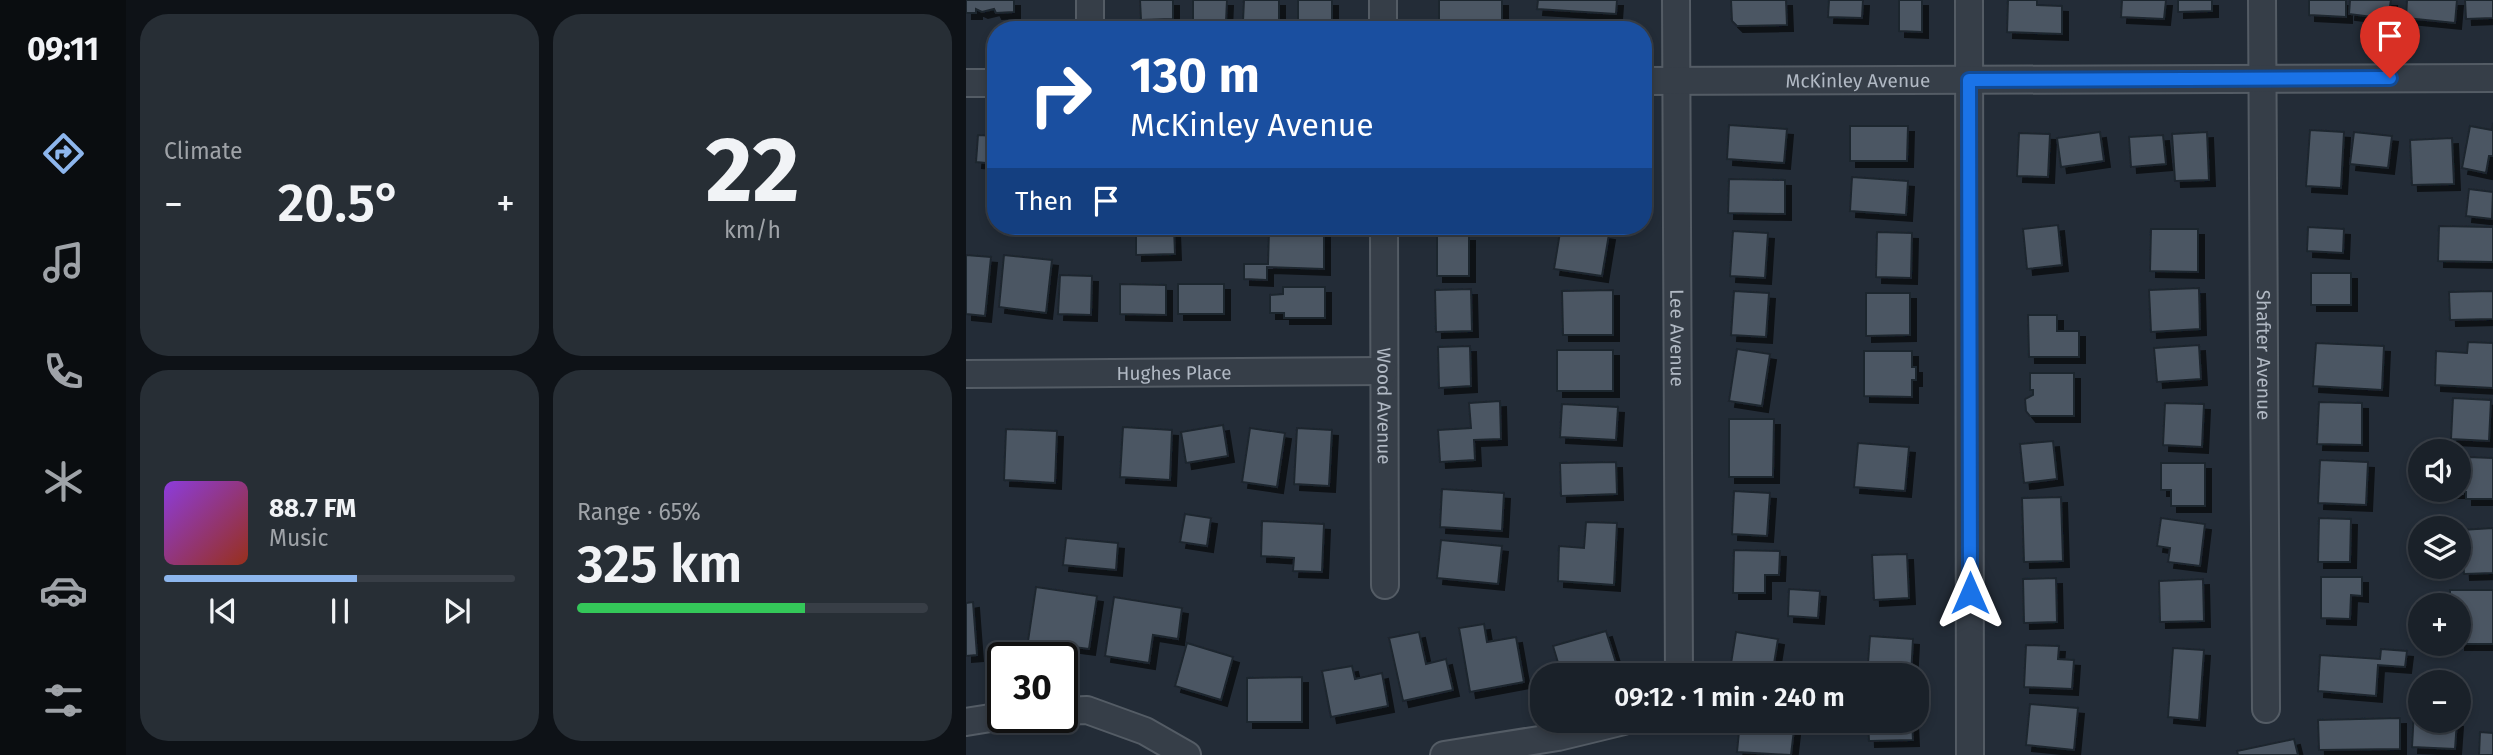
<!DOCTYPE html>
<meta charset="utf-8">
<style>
body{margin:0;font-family:"Fira Sans",sans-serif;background:#272e35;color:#f1f3f6;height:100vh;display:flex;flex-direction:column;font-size:26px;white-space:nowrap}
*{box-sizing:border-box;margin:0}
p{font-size:23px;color:#9fa3a8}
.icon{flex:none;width:38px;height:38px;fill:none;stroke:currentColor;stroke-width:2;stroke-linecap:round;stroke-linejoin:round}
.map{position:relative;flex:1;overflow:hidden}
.side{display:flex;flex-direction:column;gap:14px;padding:14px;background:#0e1217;width:840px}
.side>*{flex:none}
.hud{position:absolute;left:21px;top:21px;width:665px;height:214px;border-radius:28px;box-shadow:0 4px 10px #0003,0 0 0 2px #383e46;background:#1a4fa0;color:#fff;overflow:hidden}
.controls{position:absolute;left:1442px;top:439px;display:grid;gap:14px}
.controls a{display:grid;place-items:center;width:63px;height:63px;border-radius:50%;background:#1a2129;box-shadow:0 4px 10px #0003,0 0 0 2px #383e46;font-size:35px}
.speed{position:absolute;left:21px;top:642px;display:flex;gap:14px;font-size:35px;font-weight:700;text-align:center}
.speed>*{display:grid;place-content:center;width:91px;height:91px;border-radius:50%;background:#1a2129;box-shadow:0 4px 10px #0003,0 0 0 2px #383e46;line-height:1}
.speed .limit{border:4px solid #111;border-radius:10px;background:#fff;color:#111}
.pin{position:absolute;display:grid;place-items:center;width:60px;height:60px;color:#fff;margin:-72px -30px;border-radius:50% 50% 50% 0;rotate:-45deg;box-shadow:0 0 7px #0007}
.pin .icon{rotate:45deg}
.me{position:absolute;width:77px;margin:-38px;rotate:0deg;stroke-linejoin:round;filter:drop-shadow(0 0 5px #0008)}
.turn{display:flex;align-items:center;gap:24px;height:147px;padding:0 28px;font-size:32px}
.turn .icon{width:91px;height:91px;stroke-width:2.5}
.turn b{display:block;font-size:49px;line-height:60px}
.then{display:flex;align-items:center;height:66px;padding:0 28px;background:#0003;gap:14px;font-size:26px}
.big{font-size:52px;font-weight:600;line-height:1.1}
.side .card{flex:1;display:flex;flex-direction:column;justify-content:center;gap:10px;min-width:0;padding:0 24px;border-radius:28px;background:#272e35}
.side .dial{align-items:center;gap:0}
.dial b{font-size:91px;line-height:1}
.song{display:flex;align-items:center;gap:21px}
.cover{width:84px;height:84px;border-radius:10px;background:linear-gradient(135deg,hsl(270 70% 55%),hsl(10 70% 35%))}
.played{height:7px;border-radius:4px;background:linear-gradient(90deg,#8db6ed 55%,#383e46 55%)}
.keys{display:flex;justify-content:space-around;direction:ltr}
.heat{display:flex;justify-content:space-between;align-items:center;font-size:38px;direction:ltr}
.charge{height:10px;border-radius:5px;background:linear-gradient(90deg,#34c759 65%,#383e46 0)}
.side .tiles{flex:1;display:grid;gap:14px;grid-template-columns:repeat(2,1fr)}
.trip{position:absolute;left:564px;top:663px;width:399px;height:70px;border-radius:28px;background:#1a2129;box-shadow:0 4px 10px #0003,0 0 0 2px #383e46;font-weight:600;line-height:70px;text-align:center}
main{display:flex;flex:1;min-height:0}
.tabs{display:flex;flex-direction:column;width:126px;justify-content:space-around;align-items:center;background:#0a0d10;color:#9fa3a8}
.tabs .icon{width:49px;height:49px}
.tabs .selected{color:#8db6ed}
.tabs b{font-size:32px;color:#f1f3f6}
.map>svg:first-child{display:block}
.building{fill:#4c5763;stroke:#1e252e;stroke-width:2;filter:url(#shadow)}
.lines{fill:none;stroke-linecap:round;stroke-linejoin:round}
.minor-casing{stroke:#545c65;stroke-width:30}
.minor{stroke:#363e48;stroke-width:26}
.route-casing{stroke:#114b97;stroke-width:18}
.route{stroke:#1a73e8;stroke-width:12}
.labels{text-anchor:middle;stroke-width:7;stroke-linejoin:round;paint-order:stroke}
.street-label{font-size:19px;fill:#b1b9c4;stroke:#1c232c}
</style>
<main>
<nav class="tabs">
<b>09:11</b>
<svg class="icon selected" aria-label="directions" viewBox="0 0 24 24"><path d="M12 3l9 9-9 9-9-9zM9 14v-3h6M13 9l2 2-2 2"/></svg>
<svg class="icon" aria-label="music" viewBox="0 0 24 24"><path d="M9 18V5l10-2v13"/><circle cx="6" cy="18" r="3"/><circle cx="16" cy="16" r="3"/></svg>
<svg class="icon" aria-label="phone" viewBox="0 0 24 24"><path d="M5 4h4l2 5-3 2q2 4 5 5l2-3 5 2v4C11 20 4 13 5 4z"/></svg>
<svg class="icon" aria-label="climate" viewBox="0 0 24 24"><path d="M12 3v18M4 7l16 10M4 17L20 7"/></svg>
<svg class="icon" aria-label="car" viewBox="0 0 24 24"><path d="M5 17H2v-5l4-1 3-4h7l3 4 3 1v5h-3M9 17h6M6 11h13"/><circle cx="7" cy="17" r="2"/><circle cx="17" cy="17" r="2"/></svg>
<svg class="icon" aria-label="filters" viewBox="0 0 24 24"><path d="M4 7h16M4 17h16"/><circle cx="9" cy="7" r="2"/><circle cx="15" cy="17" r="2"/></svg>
</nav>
<section class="side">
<div class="tiles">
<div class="card"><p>Climate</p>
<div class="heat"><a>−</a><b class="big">20.5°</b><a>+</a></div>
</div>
<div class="card dial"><b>22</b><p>km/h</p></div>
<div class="card">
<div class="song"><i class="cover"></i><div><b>88.7 FM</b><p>Music</p></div></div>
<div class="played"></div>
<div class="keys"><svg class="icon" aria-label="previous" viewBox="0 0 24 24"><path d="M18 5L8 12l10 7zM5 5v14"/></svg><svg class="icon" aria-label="pause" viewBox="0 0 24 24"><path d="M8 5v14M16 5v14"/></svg><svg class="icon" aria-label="next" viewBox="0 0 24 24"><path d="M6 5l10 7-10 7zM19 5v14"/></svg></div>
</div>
<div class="card"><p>Range · 65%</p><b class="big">325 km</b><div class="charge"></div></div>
</div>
</section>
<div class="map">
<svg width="1527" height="755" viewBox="0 0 1527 755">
<defs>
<filter id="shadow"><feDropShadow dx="6" dy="6" stdDeviation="0" flood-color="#0009"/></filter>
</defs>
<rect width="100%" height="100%" fill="#232c37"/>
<!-- building -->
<g class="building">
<polygon points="0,0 48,0 48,12 30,13 28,9 16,12 10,9 10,13 0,13"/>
<polygon points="174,0 207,0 207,19 175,20"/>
<polygon points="227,0 261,0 260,22 227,22"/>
<polygon points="278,0 313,0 313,22 277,21"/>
<rect x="332" y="0" width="34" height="20"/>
<polygon points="473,0 536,0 536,27 473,28"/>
<polygon points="572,0 651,0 650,14 571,9"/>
<polygon points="765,0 820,0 821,25 771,26 766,21"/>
<polygon points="863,0 897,0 896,18 862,17"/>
<polygon points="933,0 956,0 956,32 933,31"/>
<polygon points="1042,0 1071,0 1071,5 1096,6 1096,34 1041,32"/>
<polygon points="1156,0 1200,0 1198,19 1155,17"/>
<polygon points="1212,0 1246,0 1246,11 1212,12"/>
<polygon points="1343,0 1380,0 1380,17 1343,15"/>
<polygon points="1384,0 1425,0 1422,19 1383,14"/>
<polygon points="1441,0 1491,0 1489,23 1440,18"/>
<polygon points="1499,0 1527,0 1527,18 1500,19"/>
<polygon points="1527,123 1527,156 1523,156 1520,173 1496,168 1504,126 1526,130"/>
<polygon points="763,125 821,129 818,163 761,159"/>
<polygon points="884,126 942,126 941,161 884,161"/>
<polygon points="1344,130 1378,132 1375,188 1340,186"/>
<polygon points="1134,132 1138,161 1095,167 1091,138"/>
<polygon points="1241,132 1243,180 1209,181 1206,134"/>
<polygon points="1388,132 1426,136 1422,168 1384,164"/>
<polygon points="1053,133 1084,134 1082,177 1051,176"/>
<polygon points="12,135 30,136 30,164 10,162"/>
<polygon points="1197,135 1200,164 1165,167 1163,137"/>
<polygon points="1486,138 1488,184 1446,185 1444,140"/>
<polygon points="886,177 942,181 940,215 884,211"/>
<polygon points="763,179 819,180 819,214 762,213"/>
<polygon points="1503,189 1527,192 1526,219 1500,216"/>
<polygon points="1092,225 1096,265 1061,269 1057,229"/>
<polygon points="595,226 643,234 636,276 588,269"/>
<polygon points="1473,226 1527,227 1527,262 1472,261"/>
<polygon points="1342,227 1378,229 1377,253 1341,251"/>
<polygon points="208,228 209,254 170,255 170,229"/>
<polygon points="1185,229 1232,229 1232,272 1184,271"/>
<polygon points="303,230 358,231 358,269 301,267 301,280 278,279 278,264 302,264"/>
<polygon points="767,231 802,233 799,278 764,276"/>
<polygon points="911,232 946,233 945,278 910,277"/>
<rect x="471" y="235" width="32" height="41"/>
<polygon points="0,255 25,257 19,316 0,314"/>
<polygon points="38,255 86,260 80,313 33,307"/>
<rect x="1345" y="273" width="40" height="32"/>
<polygon points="94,275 126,276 125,315 92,314"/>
<polygon points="154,284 200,285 200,315 154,314"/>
<rect x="212" y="284" width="46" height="30"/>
<polygon points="317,287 359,287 359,318 318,318 318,313 304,313 304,295 317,294"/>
<polygon points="1233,288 1234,329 1185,332 1183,290"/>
<polygon points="505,289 506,331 470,332 469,290"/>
<polygon points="647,290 647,335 597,335 596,291"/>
<polygon points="768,291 803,293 800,337 765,335"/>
<polygon points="1527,291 1527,319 1484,320 1483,292"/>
<polygon points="900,293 944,293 944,335 900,336"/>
<polygon points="1062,315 1091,315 1091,331 1113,331 1113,357 1063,357"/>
<polygon points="1502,342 1527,343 1527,388 1469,385 1470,351 1501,353"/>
<polygon points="1350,343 1418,346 1416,390 1347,386"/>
<polygon points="1233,345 1235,379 1191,382 1188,348"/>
<polygon points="504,346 505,386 473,388 472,347"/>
<polygon points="771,349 804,354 796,406 763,401"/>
<rect x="591" y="350" width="56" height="41"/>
<polygon points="898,351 946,351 946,367 950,367 950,380 946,380 946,397 898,396"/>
<polygon points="1064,373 1108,373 1108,416 1064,416 1060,411 1059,399 1067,395 1067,390 1064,390"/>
<polygon points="1487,398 1525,400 1523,441 1485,439"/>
<polygon points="534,401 535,439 508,440 509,460 474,462 472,430 505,428 503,403"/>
<polygon points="1353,402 1396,403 1396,445 1351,444"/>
<polygon points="1199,403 1238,404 1236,447 1197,445"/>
<polygon points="596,404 652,407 650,440 594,437"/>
<polygon points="763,419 808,419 807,477 763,477"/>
<polygon points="257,425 262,456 220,463 215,432"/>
<polygon points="157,427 206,430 204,480 154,477"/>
<polygon points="284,428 319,433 311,487 276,482"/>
<polygon points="331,428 366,430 363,486 328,484"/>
<polygon points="40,429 91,431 89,483 38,480"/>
<polygon points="1087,441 1091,479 1058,483 1054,444"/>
<polygon points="892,443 943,447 939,491 888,487"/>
<polygon points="1502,457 1527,458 1527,499 1500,499 1500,492 1485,492 1485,490 1493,490 1493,463 1501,463"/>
<polygon points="1354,460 1402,462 1400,505 1352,503"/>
<polygon points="650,462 651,494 595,496 594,463"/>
<polygon points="1195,463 1239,463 1239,506 1205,506 1205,490 1195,490"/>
<polygon points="476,489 538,493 536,531 474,527"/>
<polygon points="768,491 804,493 801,536 766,534"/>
<polygon points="1095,497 1097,561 1058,562 1056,498"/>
<polygon points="219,514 245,518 241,546 214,542"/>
<polygon points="1195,518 1239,524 1234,566 1202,562 1204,548 1191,546"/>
<polygon points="1353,518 1385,519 1384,562 1352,562"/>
<polygon points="296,521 358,524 356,572 327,571 328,558 295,556"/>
<polygon points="620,522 651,523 648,585 592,581 593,546 618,548"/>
<polygon points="1527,528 1527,573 1498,574 1495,530"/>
<polygon points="100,538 152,543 150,570 97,565"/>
<polygon points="475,540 536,546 532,584 471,578"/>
<polygon points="768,550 814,551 813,575 799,575 799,593 767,593"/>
<polygon points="941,554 943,598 908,600 906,555"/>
<polygon points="1355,577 1396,577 1396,596 1385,595 1384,619 1355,618"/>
<polygon points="1090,578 1091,622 1058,623 1057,579"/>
<polygon points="1237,579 1238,621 1194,622 1193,581"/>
<polygon points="70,587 131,596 123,649 62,641"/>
<polygon points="823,589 854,591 852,618 822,616"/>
<polygon points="1484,590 1527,590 1527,644 1493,644 1493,606 1484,606"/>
<polygon points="148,597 216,608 212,639 187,635 183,663 139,656"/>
<polygon points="7,602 11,655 0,656 0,603"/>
<polygon points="518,624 521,642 550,637 558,682 504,692 493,628"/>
<polygon points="640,631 651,666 619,676 596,676 587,646"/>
<polygon points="453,632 460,664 480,659 487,690 437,701 423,638"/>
<polygon points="770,632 812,639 806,676 763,676"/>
<polygon points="904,636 947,639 945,676 901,676"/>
<polygon points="221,643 267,657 255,700 209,686"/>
<polygon points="1060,645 1093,646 1092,659 1108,660 1106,689 1058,687"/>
<polygon points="1207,648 1238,650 1233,720 1202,717"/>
<polygon points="1415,649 1441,651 1439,667 1412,665 1410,696 1352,691 1354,655 1414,659"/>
<polygon points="386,666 389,679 416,673 422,706 365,717 356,671"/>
<polygon points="336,677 336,722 281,722 281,678"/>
<polygon points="1064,704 1112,708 1108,750 1060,745"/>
<polygon points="1448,710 1454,710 1454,721 1491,721 1489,749 1446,747"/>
<polygon points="1434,718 1434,749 1353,750 1352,720"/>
<polygon points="774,721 829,721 825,755 771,752"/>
<polygon points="902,721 946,721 947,740 903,741"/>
<polygon points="1514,732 1527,733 1527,755 1513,755"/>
<polygon points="1328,739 1332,755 1272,755 1271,751"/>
</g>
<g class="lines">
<defs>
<g id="minor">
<polyline points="124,0 124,30"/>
<polyline points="417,0 417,30"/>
<path id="s1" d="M710,0L713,676"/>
<polyline points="1003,0 1004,755"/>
<path id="s2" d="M1296,0L1300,709"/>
<path id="s3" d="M677,81L1527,78"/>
<polyline points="0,83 30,83"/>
<path id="s4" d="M418,226L419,585"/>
<path id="s5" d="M0,374L418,371"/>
<polyline points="96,711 121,710 179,731 221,755"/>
<polyline points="0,722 37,716"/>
<polyline points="478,755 592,737 658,721"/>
</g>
</defs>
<!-- minor casing -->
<use href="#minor" class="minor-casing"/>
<!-- minor -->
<use href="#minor" class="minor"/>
</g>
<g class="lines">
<defs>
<polyline id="route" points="1004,593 1003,80 1424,78"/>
</defs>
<!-- route casing -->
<use href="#route" class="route-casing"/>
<!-- route -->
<use href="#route" class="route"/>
</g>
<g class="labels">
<!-- street labels -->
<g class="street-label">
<text dy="7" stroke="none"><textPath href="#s3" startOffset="215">McKinley Avenue</textPath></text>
<text dy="7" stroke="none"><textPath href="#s1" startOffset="338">Lee Avenue</textPath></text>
<text dy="7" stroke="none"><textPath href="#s2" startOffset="355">Shafter Avenue</textPath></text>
<text dy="7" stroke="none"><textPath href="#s5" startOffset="208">Hughes Place</textPath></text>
<text dy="7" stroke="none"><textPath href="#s4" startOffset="180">Wood Avenue</textPath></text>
</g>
</g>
</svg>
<div class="controls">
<a><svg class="icon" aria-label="sound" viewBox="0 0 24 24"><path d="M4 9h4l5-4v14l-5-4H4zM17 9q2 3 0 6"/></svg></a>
<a><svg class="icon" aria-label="layers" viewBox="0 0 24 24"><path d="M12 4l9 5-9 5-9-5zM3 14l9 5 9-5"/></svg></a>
<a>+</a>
<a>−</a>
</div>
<div class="speed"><div class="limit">30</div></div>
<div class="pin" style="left:1424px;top:78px;background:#d93025"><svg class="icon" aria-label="arrive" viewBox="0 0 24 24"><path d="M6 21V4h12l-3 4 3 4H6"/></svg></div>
<svg class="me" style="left:1004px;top:593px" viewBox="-20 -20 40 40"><path d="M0-17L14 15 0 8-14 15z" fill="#1a73e8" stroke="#fff" stroke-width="4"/></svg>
<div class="trip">09:12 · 1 min · 240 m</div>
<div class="hud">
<div class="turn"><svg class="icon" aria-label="right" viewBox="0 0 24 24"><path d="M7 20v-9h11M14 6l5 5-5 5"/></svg><div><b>130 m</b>McKinley Avenue</div></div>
<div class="then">Then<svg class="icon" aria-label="arrive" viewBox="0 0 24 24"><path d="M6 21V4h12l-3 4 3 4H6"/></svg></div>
</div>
</div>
</main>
